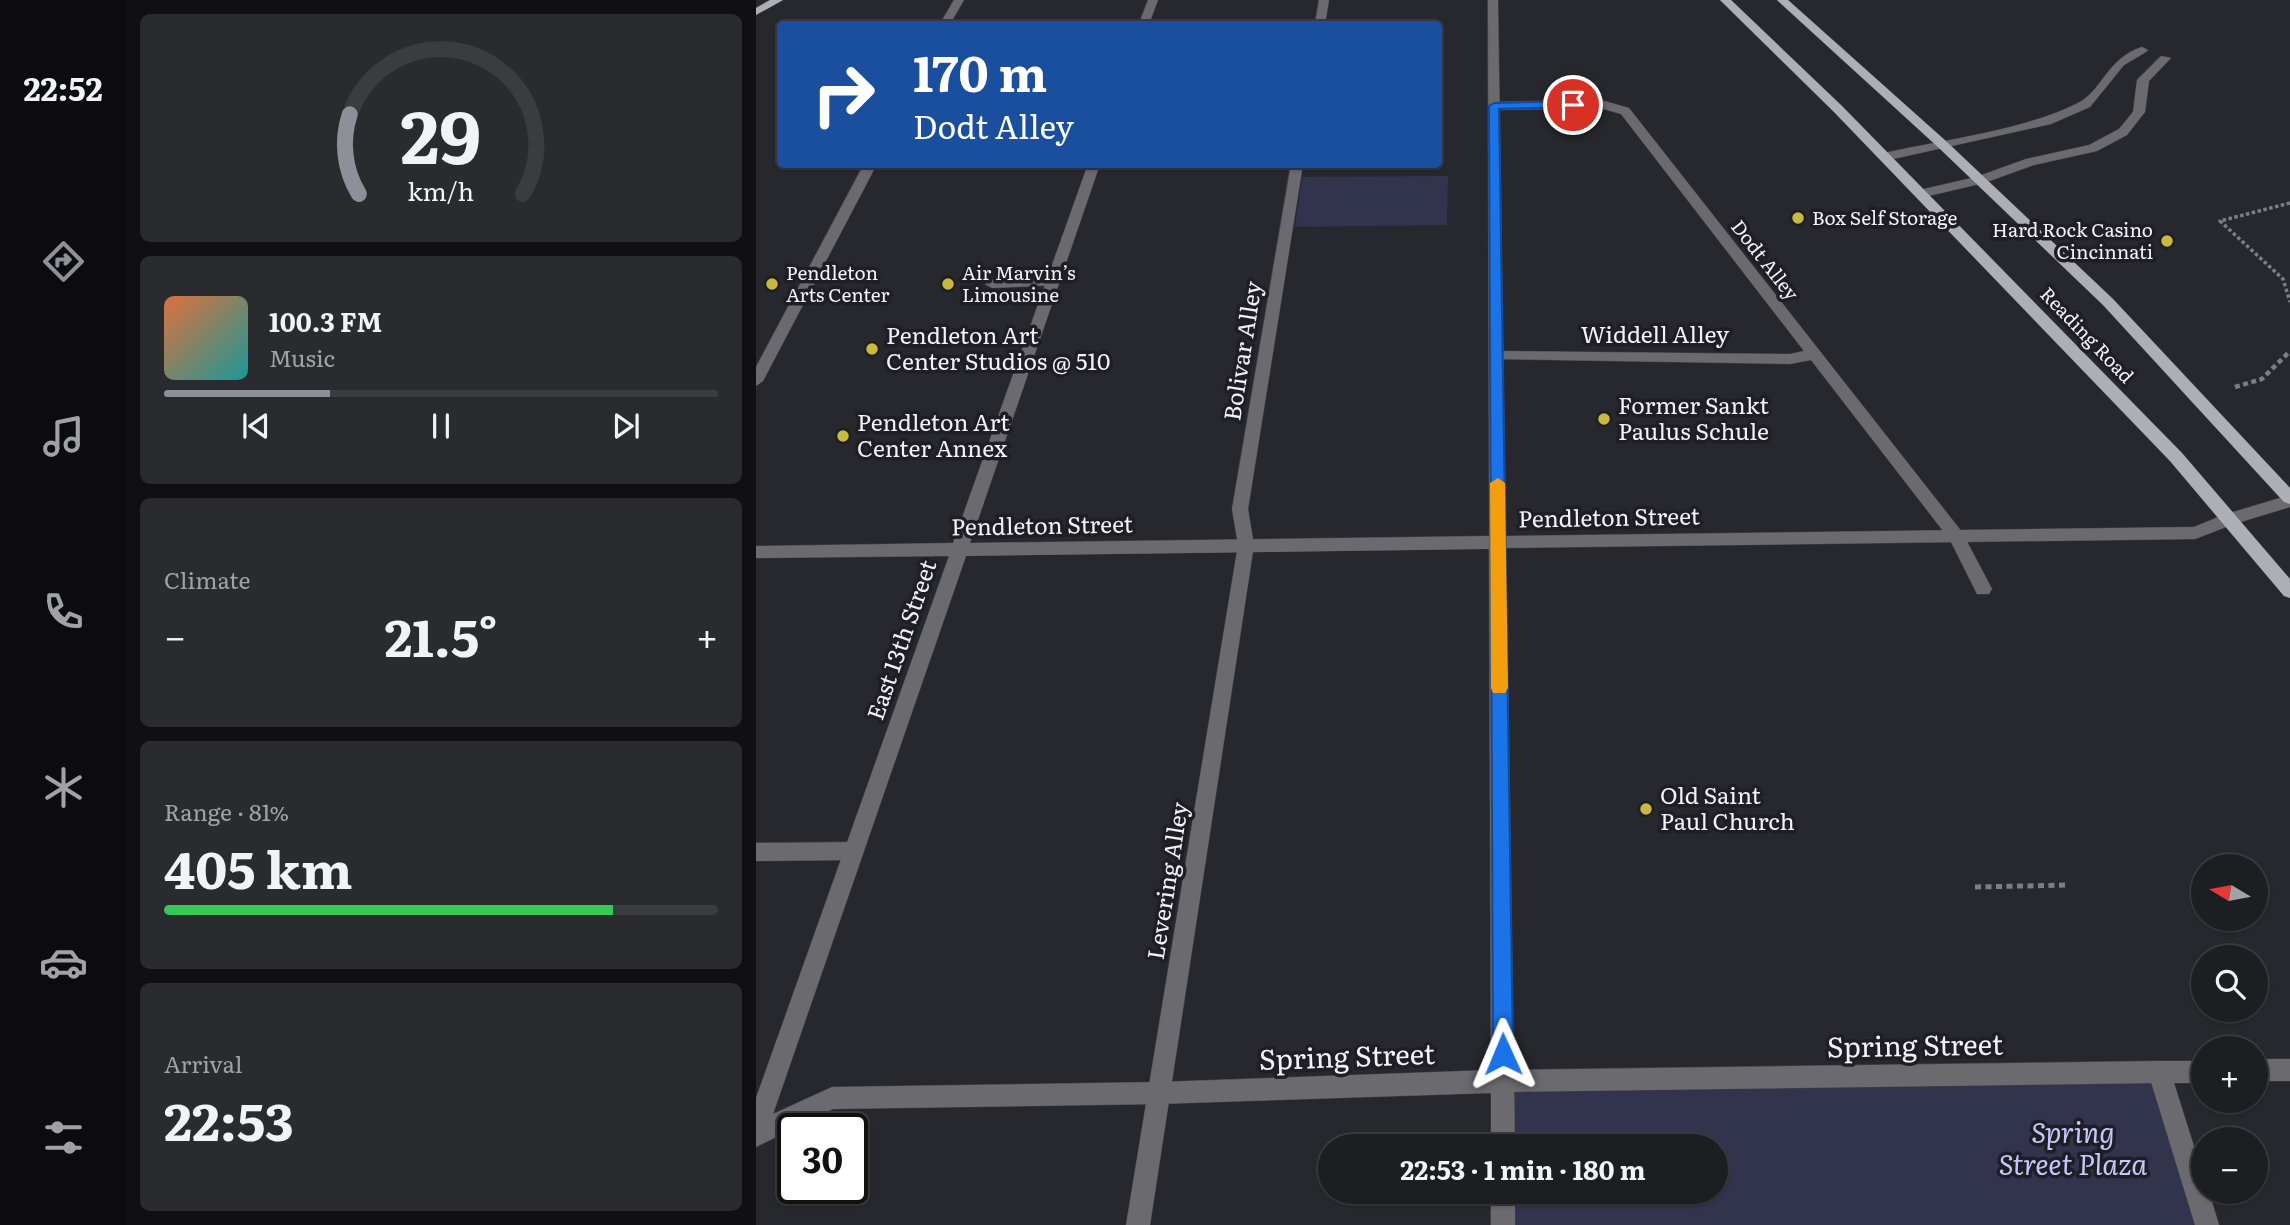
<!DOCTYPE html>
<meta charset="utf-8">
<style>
body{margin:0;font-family:Literata,serif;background:#2a2b2f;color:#f1f3f6;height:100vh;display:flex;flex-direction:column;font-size:26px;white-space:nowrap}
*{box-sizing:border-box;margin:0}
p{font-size:23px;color:#a0a2a5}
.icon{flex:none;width:38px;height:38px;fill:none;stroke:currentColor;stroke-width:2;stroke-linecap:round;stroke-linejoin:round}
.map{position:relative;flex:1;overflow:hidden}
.panel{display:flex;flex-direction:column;gap:14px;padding:14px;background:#101013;width:630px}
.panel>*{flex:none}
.guide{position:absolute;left:21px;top:21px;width:665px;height:147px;border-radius:7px;box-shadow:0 2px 5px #0004,0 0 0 2px #3b3c40;background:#1a4fa0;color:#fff;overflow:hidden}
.needle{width:46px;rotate:280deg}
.controls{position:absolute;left:1435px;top:854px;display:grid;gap:14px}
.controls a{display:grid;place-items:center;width:77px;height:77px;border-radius:50%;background:#1d1e22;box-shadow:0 2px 5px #0004,0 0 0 2px #3b3c40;font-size:35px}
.speed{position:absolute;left:21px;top:1113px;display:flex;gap:14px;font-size:35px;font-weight:700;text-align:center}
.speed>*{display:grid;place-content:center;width:91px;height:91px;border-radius:50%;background:#1d1e22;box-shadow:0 2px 5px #0004,0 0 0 2px #3b3c40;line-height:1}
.speed .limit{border:4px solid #111;border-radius:10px;background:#fff;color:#111}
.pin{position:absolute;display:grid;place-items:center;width:60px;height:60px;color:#fff;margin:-30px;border:4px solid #fff;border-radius:50%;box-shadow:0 2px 7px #0007}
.me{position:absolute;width:77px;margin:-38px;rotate:359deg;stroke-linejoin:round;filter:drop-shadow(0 0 5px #0008)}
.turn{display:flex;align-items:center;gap:24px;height:147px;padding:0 21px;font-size:32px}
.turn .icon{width:91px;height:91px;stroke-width:2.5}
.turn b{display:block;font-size:49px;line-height:60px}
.big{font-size:52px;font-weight:700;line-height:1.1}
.panel .widget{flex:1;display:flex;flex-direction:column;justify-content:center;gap:10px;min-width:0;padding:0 24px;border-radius:10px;background:#2a2b2f}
.panel .dial{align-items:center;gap:0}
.dial svg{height:182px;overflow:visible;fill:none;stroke:#3b3c40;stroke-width:7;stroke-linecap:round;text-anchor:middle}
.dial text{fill:#f1f3f6;stroke:none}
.song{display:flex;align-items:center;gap:21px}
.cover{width:84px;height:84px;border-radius:10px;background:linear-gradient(135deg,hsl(20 70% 55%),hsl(180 70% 35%))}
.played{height:7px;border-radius:4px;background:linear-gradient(90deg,#8c9099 30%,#3b3c40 30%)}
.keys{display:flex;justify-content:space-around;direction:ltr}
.heat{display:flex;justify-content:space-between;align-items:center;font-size:38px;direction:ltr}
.charge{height:10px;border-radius:5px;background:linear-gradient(90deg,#34c759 81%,#3b3c40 0)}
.trip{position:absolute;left:562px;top:1134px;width:410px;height:70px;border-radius:35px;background:#1d1e22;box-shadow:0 2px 5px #0004,0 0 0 2px #3b3c40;font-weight:700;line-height:70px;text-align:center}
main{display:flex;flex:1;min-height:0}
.tab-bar{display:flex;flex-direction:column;width:126px;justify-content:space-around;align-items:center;background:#0c0c0e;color:#a0a2a5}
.tab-bar .icon{width:49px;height:49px}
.tab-bar .on{color:#8c9099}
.tab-bar b{font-size:32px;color:#f1f3f6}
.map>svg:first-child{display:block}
.green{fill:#32334d}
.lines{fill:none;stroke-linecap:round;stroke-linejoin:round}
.service-casing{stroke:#43444a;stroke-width:1}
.pedestrian-casing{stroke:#43444a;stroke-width:1}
.minor-casing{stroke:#43444a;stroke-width:1}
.primary-casing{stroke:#43444a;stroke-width:1}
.path-far2{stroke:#7d7e83;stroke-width:3.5;stroke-dasharray:3.5 2.5;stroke-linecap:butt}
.path-far1{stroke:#7d7e83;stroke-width:4.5;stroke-dasharray:5 3.5;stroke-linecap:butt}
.path{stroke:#7d7e83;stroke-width:5;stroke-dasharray:6 4.5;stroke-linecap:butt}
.service{fill:#6b6b6f;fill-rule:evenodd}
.pedestrian{fill:#6b6b6f;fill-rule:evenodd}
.minor{fill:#6b6b6f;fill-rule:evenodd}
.primary{fill:#aeafb5;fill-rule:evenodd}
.route{fill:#1a73e8;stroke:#114b97;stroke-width:2}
.slow{fill:#f59e0b}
.poi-dot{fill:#c9ba3a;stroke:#1e1e24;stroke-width:2.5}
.labels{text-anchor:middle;stroke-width:7;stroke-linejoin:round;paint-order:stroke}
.far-poi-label{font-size:19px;fill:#f2f2f6;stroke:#1e1e24;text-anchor:start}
.far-street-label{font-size:19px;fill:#f2f2f6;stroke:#1e1e24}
.street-label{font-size:23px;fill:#f2f2f6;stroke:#1e1e24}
.poi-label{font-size:23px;fill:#f2f2f6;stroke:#1e1e24;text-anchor:start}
.near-street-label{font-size:28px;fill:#f2f2f6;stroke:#1e1e24}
.near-park-label{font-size:28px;font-style:italic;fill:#c4c7fe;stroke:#1e1e24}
</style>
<main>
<nav class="tab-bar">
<b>22:52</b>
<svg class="icon on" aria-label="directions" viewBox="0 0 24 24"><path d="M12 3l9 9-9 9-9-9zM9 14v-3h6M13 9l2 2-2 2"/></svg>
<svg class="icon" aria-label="music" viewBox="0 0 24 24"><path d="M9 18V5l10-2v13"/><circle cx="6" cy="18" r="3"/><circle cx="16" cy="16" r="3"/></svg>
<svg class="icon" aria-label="phone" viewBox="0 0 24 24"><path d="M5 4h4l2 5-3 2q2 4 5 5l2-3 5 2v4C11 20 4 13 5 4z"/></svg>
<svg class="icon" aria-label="climate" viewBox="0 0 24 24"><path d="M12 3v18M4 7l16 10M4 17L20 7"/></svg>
<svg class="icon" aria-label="car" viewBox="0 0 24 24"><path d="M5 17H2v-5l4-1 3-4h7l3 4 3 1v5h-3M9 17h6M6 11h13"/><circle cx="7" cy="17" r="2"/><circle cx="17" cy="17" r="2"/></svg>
<svg class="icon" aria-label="filters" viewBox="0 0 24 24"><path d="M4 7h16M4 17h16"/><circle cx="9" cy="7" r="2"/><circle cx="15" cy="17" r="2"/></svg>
</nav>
<section class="panel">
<div class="widget dial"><svg viewBox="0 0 100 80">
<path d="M14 69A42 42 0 1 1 86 69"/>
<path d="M14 69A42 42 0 0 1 10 34" stroke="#8c9099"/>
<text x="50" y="56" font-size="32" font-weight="700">29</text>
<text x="50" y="72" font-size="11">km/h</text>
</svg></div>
<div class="widget">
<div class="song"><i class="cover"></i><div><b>100.3 FM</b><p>Music</p></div></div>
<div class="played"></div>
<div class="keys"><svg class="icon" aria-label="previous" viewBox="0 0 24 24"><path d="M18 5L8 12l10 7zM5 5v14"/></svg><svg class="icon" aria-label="pause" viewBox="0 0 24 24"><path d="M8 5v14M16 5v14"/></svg><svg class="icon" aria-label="next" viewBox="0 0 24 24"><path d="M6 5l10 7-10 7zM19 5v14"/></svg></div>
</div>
<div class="widget"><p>Climate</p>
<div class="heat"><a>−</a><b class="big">21.5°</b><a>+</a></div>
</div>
<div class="widget"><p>Range · 81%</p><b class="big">405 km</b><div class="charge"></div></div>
<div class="widget"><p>Arrival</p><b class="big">22:53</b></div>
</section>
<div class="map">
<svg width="1534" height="1225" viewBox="0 0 1534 1225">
<rect width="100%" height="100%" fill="#27282e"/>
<!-- green -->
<g class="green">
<polygon points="692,176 691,225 539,227 546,177"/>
<polygon points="1403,1072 1451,1225 749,1225 748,1192 959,1192 959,1146 748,1146 747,1081"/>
</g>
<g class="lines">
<defs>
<g id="service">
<polygon points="198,0 208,0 194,24 184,24"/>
<polygon points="563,0 573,0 569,24 559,24"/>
<path d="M1386,47L1392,50L1390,52L1368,65L1334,107L1295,124L1128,161L1122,157L1128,153C1187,140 1269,130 1322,103C1346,91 1351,58 1386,47Z"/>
<polygon points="1405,56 1415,58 1393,81 1389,112 1371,135 1341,151 1278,165 1228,183 1164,198 1158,194 1159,191 1220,177 1270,159 1333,145 1363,129 1377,112 1381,80"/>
<polygon points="845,100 873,108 1206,532 1236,589 1233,594 1221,594 1194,540 1055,360 1034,364 735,359 733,356 740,351 1034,354 1048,351 865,114 844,108 738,110 732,106 738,102"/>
<polygon points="108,164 121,164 7,381 0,386 0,367"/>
<polygon points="535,164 547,164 492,509 498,545 394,1225 370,1225 482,545 476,509"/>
<polygon points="296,278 301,279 301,285 236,288 229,284 236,280"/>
<polygon points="98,842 105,844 108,851 105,858 98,860 0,861 0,843"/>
</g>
<polygon id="pedestrian" points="1403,1061 1411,1064 1414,1072 1411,1080 1403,1083 747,1092 739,1089 736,1081 739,1073 747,1070"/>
<g id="minor">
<polygon points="392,0 402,0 393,24 383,24"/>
<path d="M732,0H742L750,536L1438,527L1467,515L1534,495V507L1478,524L1439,539L750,548L759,1146H735V1093L402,1104L77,1109L0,1147V1098L193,556L0,558V546L197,543L332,164H344L214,543L733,536ZM733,549L735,1070L402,1082L76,1087L17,1114L210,556Z"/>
<rect x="1500" y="1059" width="34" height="22"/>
<polygon points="1403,1061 1447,1061 1447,1083 1418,1083 1447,1175 1447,1192 1453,1192 1463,1225 1439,1225 1392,1072 1395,1064"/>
<rect x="735" y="1192" width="24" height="33"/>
</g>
<g id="primary">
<polygon points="14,0 27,0 0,15 0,8"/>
<polygon points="964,0 975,0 1086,106 1426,453 1534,579 1534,598 1528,596 1414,461 1078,112"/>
<polygon points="1021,0 1032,0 1191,142 1357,299 1534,488 1534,504 1528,502 1347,305 1183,148"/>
</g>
</defs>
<!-- service casing -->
<use href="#service" class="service-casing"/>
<!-- pedestrian casing -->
<use href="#pedestrian" class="pedestrian-casing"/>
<!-- minor casing -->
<use href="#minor" class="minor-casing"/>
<!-- primary casing -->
<use href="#primary" class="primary-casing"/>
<!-- path-far2 -->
<polyline class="path-far2" points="1534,203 1464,221 1527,279 1534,302"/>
<!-- path-far1 -->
<polyline class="path-far1" points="1479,387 1506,379 1534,351"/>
<!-- path -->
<polyline class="path" points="1219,887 1313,885"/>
<!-- service -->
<use href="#service" class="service"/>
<!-- pedestrian -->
<use href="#pedestrian" class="pedestrian"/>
<!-- minor -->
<use href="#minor" class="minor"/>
<!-- primary -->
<use href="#primary" class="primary"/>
</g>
<!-- route -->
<polygon class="route" points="817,101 821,102 821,107 743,109 757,1054 754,1061 747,1064 740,1061 737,1054 733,106 738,103"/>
<!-- slow -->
<polygon class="slow" points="742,478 749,483 752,688 749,693 737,693 735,688 734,483"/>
<!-- markers -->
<g class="poi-dot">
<circle cx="1042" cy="218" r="7"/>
<circle cx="1411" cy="241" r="7"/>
<circle cx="16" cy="284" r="7"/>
<circle cx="192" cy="284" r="7"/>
<circle cx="116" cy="349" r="7"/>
<circle cx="848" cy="419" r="7"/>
<circle cx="87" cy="436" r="7"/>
<circle cx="890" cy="809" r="7"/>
</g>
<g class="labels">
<!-- far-poi labels -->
<g class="far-poi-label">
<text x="1056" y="225">Box Self Storage</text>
<text x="1397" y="237" text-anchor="end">Hard Rock Casino<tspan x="1397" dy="22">Cincinnati</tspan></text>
<text x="30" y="280">Pendleton<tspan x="30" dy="22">Arts Center</tspan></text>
<text x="206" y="280">Air Marvin’s<tspan x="206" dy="22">Limousine</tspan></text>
</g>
<!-- far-street labels -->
<g class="far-street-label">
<text transform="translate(1009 260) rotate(52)" y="7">Dodt Alley</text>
<text transform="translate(1331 335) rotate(46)" y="7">Reading Road</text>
</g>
<!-- street labels -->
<g class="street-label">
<text x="899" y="343">Widdell Alley</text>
<text transform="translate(487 351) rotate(-81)" y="8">Bolivar Alley</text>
<text transform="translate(853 518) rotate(-1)" y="8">Pendleton Street</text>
<text transform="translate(286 526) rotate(-1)" y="8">Pendleton Street</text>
<text transform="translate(146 640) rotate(-71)" y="8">East 13th Street</text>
<text transform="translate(412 881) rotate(-81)" y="8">Levering Alley</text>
</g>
<!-- poi labels -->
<g class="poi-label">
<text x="130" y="344">Pendleton Art<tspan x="130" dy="26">Center Studios @ 510</tspan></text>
<text x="862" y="414">Former Sankt<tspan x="862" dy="26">Paulus Schule</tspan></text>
<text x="101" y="431">Pendleton Art<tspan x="101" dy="26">Center Annex</tspan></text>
<text x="904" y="804">Old Saint<tspan x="904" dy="26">Paul Church</tspan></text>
</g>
<!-- near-street labels -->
<g class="near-street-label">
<text transform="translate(1159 1046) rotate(-1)" y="10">Spring Street</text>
<text transform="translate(591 1057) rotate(-2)" y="10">Spring Street</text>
</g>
<!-- near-park labels -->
<g class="near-park-label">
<text x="1317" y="1143">Spring<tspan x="1317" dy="32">Street Plaza</tspan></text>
</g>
</g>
</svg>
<div class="controls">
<a><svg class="needle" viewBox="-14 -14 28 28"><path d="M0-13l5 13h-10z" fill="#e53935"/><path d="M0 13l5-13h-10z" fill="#a0a2a5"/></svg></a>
<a><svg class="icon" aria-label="search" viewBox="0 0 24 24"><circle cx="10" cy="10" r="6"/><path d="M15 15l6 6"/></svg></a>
<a>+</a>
<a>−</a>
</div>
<div class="speed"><div class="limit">30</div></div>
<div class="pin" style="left:817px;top:105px;background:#d93025"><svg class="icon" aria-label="arrive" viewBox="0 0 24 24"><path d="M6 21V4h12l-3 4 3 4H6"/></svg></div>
<svg class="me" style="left:747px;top:1054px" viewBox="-20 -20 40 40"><path d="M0-17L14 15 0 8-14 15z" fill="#1a73e8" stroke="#fff" stroke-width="4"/></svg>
<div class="trip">22:53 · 1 min · 180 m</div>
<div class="guide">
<div class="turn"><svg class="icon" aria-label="right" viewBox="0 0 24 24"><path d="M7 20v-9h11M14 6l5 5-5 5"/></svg><div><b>170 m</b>Dodt Alley</div></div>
</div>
</div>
</main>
